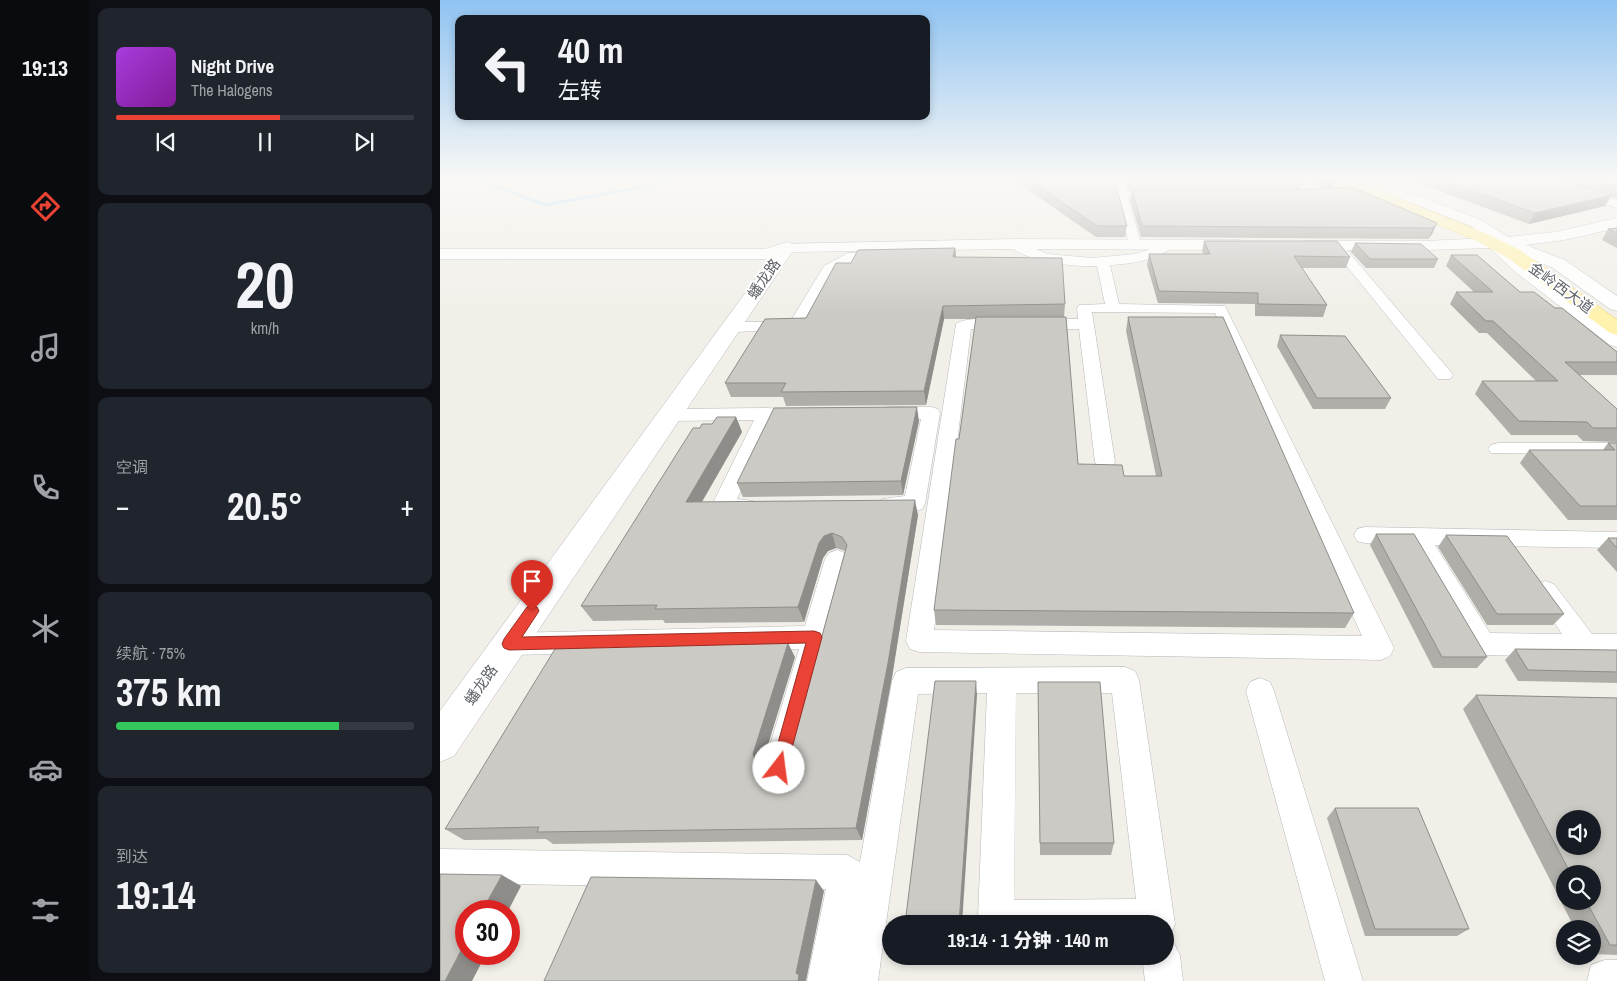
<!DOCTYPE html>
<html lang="zh">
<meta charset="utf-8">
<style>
body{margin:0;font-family:"Archivo Narrow","Noto Sans SC",sans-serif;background:#20242c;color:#f1f3f6;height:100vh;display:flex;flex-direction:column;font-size:19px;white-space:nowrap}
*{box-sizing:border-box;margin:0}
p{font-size:16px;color:#9ea1a6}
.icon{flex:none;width:28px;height:28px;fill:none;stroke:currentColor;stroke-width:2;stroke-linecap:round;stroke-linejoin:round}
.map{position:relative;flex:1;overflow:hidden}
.panel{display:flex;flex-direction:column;gap:8px;padding:8px;background:#0d0f14;width:350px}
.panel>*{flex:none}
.hud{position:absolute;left:15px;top:15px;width:475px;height:105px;border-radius:10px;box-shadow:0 2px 8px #0003;background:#171b24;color:#f1f3f6;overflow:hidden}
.buttons{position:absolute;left:1116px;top:810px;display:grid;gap:10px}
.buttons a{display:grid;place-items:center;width:45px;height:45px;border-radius:50%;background:#171b24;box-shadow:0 2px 8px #0003;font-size:25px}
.speed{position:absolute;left:15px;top:900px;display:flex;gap:10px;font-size:25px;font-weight:700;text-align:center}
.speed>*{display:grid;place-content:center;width:65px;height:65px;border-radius:50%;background:#171b24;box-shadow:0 2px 8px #0003;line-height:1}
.speed .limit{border:8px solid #d22;background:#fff;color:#111}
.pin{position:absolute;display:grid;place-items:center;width:42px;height:42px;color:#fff;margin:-51px -21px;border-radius:50% 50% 50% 0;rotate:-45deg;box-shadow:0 0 5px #0007}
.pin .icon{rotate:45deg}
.me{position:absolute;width:55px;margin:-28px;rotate:15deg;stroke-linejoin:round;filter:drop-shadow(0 0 4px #0008)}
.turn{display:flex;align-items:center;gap:18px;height:105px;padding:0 20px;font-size:22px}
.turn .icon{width:65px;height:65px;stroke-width:2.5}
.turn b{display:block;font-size:35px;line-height:42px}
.big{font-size:38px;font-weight:800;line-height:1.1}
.panel .tile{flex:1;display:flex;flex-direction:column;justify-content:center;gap:8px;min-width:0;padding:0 18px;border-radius:10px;background:#20242c}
.panel .dial{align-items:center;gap:0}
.dial b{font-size:65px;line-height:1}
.song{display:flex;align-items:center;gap:15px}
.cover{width:60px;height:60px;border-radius:8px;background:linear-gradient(135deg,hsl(280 70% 55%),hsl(290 70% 35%))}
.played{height:5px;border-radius:2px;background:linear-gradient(90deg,#ea4335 55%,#363941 55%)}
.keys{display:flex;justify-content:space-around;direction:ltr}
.heat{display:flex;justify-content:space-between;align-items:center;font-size:28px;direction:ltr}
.charge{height:8px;border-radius:4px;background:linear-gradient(90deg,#34c759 75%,#363941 0)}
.trip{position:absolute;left:442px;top:915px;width:292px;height:50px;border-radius:25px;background:#171b24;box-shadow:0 2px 8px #0003;font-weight:800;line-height:50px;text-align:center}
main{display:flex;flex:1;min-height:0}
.tab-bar{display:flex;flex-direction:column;width:90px;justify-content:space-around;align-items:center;background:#090b0e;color:#9ea1a6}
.tab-bar .icon{width:35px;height:35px}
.tab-bar .current{color:#ea4335}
.tab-bar b{font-size:22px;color:#f1f3f6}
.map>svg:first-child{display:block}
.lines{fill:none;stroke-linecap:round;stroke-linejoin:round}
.stream{stroke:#aadaff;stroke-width:3}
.minor-casing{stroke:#b5b8bc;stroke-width:1}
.tertiary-casing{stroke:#b5b8bc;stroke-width:1}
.secondary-casing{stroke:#b6babf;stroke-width:1}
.primary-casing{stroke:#f2c960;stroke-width:1}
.minor{fill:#fff;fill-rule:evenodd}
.tertiary{fill:#fff;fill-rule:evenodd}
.secondary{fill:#fff;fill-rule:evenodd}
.primary{fill:#fff2af;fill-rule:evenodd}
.wall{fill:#afaea9;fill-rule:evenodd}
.shaded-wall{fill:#8f8d8a}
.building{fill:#cccac5;stroke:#8f8d8a;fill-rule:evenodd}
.route{fill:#ea4335;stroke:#982c22}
.labels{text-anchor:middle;stroke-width:4;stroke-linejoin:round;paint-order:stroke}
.far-street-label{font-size:15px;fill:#5f6368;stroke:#fff}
</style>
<main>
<nav class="tab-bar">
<b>19:13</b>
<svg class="icon current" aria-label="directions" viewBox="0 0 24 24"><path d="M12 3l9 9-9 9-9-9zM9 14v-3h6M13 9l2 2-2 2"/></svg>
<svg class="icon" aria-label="music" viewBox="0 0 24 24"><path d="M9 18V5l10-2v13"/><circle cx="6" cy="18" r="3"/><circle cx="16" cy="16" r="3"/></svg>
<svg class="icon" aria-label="phone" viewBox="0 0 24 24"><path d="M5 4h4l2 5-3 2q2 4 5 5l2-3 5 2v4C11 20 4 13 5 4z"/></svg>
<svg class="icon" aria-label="climate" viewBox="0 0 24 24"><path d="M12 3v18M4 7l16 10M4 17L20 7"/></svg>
<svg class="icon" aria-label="car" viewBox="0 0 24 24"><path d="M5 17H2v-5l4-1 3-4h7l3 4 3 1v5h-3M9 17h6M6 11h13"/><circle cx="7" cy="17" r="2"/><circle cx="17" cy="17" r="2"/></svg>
<svg class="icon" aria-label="filters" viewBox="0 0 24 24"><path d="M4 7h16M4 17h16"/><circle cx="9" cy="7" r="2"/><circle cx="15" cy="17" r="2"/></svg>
</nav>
<section class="panel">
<div class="tile">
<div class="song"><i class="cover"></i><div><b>Night Drive</b><p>The Halogens</p></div></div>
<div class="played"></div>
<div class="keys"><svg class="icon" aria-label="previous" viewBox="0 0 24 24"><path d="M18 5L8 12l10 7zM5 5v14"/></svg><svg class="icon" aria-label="pause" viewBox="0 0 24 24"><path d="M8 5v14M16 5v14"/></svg><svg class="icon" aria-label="next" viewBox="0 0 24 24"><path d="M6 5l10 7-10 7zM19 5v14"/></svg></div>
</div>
<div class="tile dial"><b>20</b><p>km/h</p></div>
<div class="tile"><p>空调</p>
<div class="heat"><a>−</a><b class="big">20.5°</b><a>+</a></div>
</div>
<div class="tile"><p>续航 · 75%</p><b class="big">375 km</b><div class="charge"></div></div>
<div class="tile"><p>到达</p><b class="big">19:14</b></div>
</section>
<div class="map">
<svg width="1177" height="981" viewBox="0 0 1177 981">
<rect width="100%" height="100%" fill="#f1efe8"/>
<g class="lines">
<!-- stream -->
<polyline class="stream" points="0,180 24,179 45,182 105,205 249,178"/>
<defs>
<g id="minor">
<polygon points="680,178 701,178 684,183 686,192 719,192 724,195 719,198 688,198 701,244 695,248 689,244 673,181"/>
<polygon points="837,178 850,178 890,196 889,198 881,198"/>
<polygon points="1082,178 1096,178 1177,201 1177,208"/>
<path d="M574,240L608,254L652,258L695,254L711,249L725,241H733L735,244C722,260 690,264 670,265L679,304L785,306L954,648L950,656L941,660L479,652L470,649L466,641L516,324C522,317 565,317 571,324L563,329H531L494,630L922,636L775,313L652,312L675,462L672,467L665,469L658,467L655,462L639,329H599L591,324L599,319H638L637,308L639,305L665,304L657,266C634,267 583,262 568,244Z"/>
<polygon points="897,242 901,243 1010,371 1013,375 1010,379 998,379 893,249 891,246 893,243"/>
<polygon points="444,251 449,252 450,255 449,258 416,260 394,272 360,330 291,332 283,327 291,322 350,322 384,266 408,253"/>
<polygon points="448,407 491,407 498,409 500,413 485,504 482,509 474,512 442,509 439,504 442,499 465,496 481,419 441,417 439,413 441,409"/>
<polygon points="326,408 367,410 369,414 367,418 333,420 297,499 313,501 316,506 313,511 282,515 274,512 271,507 314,420 229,421 222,419 220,415 222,411 229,409"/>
<polygon points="1058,443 1177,443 1177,455 1051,453 1048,449 1051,445"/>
<polygon points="925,527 1177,532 1177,548 995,545 1050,633 1122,634 1093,591 1096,584 1105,581 1114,584 1152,634 1177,634 1177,658 1043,655 1034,652 971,544 925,543 917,541 914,535 917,529"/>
<polygon points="397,550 405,553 409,559 355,768 350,779 339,784 328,779 323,768 359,649 69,655 60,652 56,644 60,636 69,633 365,626 385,559 389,553"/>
<path d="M685,667L695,671L699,680L735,924L730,937L726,939V924H540L538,918L547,693L478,694L438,981H367L386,889L0,883V849L407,855L420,862L452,681L456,672L466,668ZM576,693H672L696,899L574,900Z"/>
<polygon points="820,678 830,682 834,691 923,981 885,981 806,691 810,682"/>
<polygon points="726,939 734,943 740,956 743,981 705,981 702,956 726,956"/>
<polygon points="1165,960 1177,960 1177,981 1147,981 1151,965"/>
</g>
<g id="tertiary">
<polygon points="915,178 932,178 1041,220 1068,237 1115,232 1177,218 1177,228 1124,240 1086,245 1125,260 1177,296 1177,311 1170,309 1113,268 1072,251 1177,331 1177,347 1170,345 1074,271 1050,248 954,251 857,249 855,246 863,241 985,241 1048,238 1031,226 916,181"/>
<polygon points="574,239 800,240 808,245 800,250 574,249 352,252 14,756 0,762 0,711 341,244"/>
</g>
<polygon id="secondary" points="347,242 353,244 355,247 353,250 326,259 0,259 0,249 325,249"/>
<polygon id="primary" points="891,178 908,178 1045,233 1080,250 1177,320 1177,335 1170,333 1068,258 1033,239 893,181"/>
</defs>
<!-- minor casing -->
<use href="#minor" class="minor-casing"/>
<!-- tertiary casing -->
<use href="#tertiary" class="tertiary-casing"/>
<!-- secondary casing -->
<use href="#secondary" class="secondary-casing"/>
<!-- primary casing -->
<use href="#primary" class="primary-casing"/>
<!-- minor -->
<use href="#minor" class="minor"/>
<!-- tertiary -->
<use href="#tertiary" class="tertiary"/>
<!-- secondary -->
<use href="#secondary" class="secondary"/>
<!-- primary -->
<use href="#primary" class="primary"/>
</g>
<!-- wall -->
<g class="wall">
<polygon points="571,178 678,178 674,180 687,226 685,237 656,237"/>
<path d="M687,178H890L895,179L892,188L997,223L992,234L988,239L701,237L690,200L692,190H688L686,184ZM862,181L881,188V189L860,190Z"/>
<polygon points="965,178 1177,178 1177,199 1170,197 1165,206 1089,224"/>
<polygon points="1177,228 1177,248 1162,240 1168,229"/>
<polygon points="764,241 910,257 906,268 862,268 887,305 883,317 815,316 815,304 718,303 707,265 709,254 764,254 762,252"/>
<polygon points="915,243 998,259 994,268 926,268 911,252"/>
<polygon points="515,248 516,257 625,304 624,317 638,464 684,476 716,476 686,331 688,317 914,613 905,628 496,625 494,610 519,439 536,319 504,319 486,405 346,406 343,397 291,397 285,383 366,318 411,263"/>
<polygon points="1011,255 1080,292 1115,308 1177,352 1177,375 1139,375 1177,409 1177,442 1143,441 1137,435 1071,435 1035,394 1042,381 1096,381 1047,333 1039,333 1010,304 1016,292 1034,292 1006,266"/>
<polygon points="840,335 951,398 945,409 873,409 837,346"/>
<polygon points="296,417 302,432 262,502 478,515 452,677 422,840 113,844 106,839 24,840 5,829 355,657 321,767 322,769 330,773 344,767 349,756 405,551 396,548 388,551 383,558 364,622 225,623 223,620 153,621 141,606 260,428"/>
<polygon points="479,421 463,495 303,497 297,483"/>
<polygon points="1168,443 1177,443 1177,520 1128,520 1080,463 1089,450 1163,450"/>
<polygon points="936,534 1047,657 1037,668 993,668 930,545"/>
<polygon points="1006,535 1124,614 1113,625 1047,625 998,547"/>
<polygon points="1168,538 1177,538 1177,572 1157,550"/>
<polygon points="1075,649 1177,650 1177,683 1078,681 1065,660"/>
<polygon points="598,682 674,843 671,855 600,855"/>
<path d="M1036,695L1177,698V955L1152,954V929H1135L1023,709ZM1125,874H1152V901H1125Z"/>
<polygon points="895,808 1029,929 1017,936 925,936 887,818"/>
</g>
<!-- shaded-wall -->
<g class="shaded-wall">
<polygon points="895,179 892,190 882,191 885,180"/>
<polygon points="1172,195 1165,206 1089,224 1095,213"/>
<polygon points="997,223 992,234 988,239 993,228"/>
<polygon points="515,248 516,260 513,257"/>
<polygon points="503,306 504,319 486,405 484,391"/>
<polygon points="477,407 479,421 463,495 461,481"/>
<polygon points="296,417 302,432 253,517 246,502"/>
<polygon points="475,500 478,515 452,677 422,840 416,828"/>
<polygon points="392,533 396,548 388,551 383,558 364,622 358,607 379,543 384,536"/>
<polygon points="348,643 355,657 321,767 326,780 318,767 313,754"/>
<polygon points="536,681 537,695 522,924 519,924"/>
<polygon points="62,875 81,886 68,911 42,911"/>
<polygon points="376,880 384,891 366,981 358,981 356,973"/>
<polygon points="26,941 26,954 46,954 32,981 5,981"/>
</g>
<!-- building -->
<g class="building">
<polygon points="586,178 674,178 687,226 657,226"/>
<polygon points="688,178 855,178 862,181 689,180"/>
<polygon points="883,178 890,178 895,179 885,180"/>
<polygon points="997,178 1113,178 1172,195 1095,213"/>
<polygon points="1144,178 1177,178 1177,187"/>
<polygon points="912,187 997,223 993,228 702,226 692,190 855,190"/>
<polygon points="1177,228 1177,233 1168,229"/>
<polygon points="764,241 897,241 910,257 854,256 887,305 818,304 818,293 719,291 709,254 770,254"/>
<polygon points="915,243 981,244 998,259 930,259"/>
<polygon points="515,248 513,257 622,258 625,304 503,306 484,391 341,392 346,383 285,383 325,319 366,318 396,263 411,263 418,250"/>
<polygon points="1011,255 1037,255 1080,292 1094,292 1115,308 1122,308 1177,352 1177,362 1125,362 1177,409 1177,428 1153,428 1147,422 1079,421 1042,381 1118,381 1053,321 1046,321 1016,292 1053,292"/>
<polygon points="536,317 626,317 638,464 682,465 684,476 722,476 688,317 783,317 914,613 494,610 516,439 519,439"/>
<polygon points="840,335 905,336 951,398 877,398"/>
<polygon points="477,407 461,481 297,483 334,408"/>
<polygon points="277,417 296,417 246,502 475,500 448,663 416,828 97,832 99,827 5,829 118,644 348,643 313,754 318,767 330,773 344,767 349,756 407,545 402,537 392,533 384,536 379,543 358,607 215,609 217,605 141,606 253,428 260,428 262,424 272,424"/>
<polygon points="1168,443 1177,443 1177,506 1140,506 1089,450 1175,450"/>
<polygon points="936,534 974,534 1047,657 1002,657"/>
<polygon points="1006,535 1067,536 1124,614 1057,614"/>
<polygon points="1168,538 1177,538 1177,548"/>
<polygon points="1075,649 1177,650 1177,672 1088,670"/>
<polygon points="495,681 536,681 519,924 465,924"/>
<polygon points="598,682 660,682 674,843 600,843"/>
<path d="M1036,695L1177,698V945H1170L1146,901H1152V874H1131ZM1125,819H1152V846H1125Z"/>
<polygon points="895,808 978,808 1029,929 935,929"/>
<polygon points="0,874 62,875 42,911 26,911 26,941 5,981 0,981"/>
<polygon points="151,877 376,880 356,973 359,975 358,981 104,981"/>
</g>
<!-- sky -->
<linearGradient id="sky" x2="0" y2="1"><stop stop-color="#8fc3f1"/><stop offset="0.57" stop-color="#f9f8f5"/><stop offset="1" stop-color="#f9f8f5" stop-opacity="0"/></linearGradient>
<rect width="1177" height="315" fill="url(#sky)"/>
<!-- route -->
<polygon class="route" points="92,606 97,607 99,611 82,637 374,631 380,633 382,637 345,774 339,776 333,774 331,768 366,643 69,650 64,648 62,644 64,639 87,607"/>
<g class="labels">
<!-- far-street labels -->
<g class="far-street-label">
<text transform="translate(324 279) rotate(-55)" y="5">蟠龙路</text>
<text transform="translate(1121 288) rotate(36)" y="5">金岭西大道</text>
<text transform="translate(41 685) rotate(-55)" y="5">蟠龙路</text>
</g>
</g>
</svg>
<div class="buttons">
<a><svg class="icon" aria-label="sound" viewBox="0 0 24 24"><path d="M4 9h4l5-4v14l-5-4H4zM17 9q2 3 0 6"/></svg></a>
<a><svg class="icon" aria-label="search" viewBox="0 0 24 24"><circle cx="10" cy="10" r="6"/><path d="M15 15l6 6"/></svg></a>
<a><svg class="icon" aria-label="layers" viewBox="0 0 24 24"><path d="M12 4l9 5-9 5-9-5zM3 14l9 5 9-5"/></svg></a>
</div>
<div class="speed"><div class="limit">30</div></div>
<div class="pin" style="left:92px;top:611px;background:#d93025"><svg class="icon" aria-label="arrive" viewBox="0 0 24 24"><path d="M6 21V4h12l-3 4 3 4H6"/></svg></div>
<svg class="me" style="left:339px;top:768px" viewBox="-20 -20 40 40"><circle r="19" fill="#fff"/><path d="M0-13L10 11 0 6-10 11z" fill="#ea4335"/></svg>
<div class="trip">19:14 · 1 分钟 · 140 m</div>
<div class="hud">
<div class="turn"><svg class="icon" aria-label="left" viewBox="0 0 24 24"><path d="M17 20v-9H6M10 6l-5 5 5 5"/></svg><div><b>40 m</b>左转</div></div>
</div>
</div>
</main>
